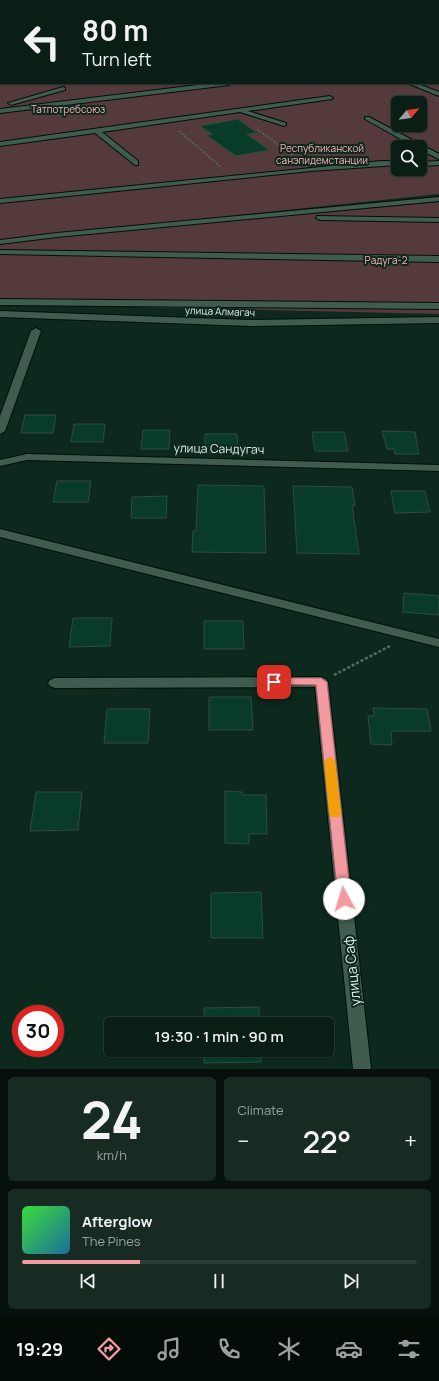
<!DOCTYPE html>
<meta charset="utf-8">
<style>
body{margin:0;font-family:Manrope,sans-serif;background:#182b22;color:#f1f3f6;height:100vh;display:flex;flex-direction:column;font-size:15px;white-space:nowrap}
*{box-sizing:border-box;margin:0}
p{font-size:13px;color:#99a2a0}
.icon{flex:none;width:22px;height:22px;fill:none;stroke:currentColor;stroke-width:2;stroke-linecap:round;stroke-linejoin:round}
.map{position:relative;height:1069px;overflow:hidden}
.panel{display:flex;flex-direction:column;gap:8px;padding:8px;background:#06100c;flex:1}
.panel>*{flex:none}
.top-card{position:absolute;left:0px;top:0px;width:439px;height:84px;box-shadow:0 1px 3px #0004,0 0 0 1px #2a3c34;background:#0a1e15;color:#f1f3f6;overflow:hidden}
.needle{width:26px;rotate:61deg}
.buttons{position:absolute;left:391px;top:96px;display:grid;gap:8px}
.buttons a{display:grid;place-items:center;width:36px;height:36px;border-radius:6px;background:#0a1e15;box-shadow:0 1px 3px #0004,0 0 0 1px #2a3c34;font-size:20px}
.speed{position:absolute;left:12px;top:1005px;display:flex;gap:8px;font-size:20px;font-weight:700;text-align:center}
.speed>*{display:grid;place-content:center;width:52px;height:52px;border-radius:50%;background:#0a1e15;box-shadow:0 1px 3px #0004,0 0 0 1px #2a3c34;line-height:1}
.speed .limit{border:6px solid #d22;background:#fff;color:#111}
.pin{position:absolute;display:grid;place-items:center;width:34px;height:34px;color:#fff;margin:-17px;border-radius:8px;box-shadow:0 2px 6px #0006}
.me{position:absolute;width:44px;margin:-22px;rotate:354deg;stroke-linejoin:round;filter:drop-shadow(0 0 3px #0008)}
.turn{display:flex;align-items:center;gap:14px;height:84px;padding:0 16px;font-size:18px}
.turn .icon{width:52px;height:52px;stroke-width:2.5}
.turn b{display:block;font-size:28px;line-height:34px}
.big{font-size:30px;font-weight:600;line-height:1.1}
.panel .tile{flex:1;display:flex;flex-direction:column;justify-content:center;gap:6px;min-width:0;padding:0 14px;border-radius:6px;background:#182b22}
.panel .dial{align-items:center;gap:0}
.dial b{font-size:52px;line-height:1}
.song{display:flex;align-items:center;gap:12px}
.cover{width:48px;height:48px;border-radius:6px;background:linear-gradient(135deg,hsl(120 70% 55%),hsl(200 70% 35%))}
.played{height:4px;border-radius:2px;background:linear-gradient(90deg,#f49aa1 30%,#2a3c34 30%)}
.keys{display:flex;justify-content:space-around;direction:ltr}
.heat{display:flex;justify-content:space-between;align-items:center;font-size:22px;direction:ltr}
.panel .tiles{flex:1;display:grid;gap:8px;grid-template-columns:1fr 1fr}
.tile:last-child{grid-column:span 2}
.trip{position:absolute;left:104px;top:1017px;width:230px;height:40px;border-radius:6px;background:#0a1e15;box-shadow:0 1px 3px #0004,0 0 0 1px #2a3c34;font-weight:600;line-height:40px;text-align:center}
.dock{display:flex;height:64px;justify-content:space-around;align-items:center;background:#040c08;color:#99a2a0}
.dock .icon{width:28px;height:28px}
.dock .selected{color:#f49aa1}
.dock b{font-size:18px;color:#f1f3f6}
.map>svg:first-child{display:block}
.green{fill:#553a3c;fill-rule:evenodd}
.building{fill:#083c29;stroke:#304b3e}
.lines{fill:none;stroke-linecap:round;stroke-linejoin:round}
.minor-casing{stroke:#001007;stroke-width:2}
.path-far2{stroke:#556c62;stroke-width:1;stroke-dasharray:1.5 1;stroke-linecap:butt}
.path-far1{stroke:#556c62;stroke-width:1.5;stroke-dasharray:2 1.5;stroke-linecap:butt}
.path{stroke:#556c62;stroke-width:2.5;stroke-dasharray:3 2;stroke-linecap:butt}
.minor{fill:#405c4f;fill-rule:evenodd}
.route{fill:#f49aa1;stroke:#9f6469}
.slow{fill:#f59e0b}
.labels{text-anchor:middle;stroke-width:4;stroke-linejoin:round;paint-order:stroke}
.far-park-label{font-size:10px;fill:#ffb0b5;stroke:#0d281c}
.far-street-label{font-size:10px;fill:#e0f0e8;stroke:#0d281c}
.street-label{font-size:12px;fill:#e0f0e8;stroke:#0d281c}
.near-street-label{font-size:14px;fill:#e0f0e8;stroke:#0d281c}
</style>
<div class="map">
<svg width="439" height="1069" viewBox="0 0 439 1069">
<rect width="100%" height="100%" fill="#0d281c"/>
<!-- green -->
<g class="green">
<path d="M0,0H439V194L0,240ZM1,1H438V83H1ZM398,103H420V125H398ZM398,147H420V169H398Z"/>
<polygon points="439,202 439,314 0,304 0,242"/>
</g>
<!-- building -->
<g class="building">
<polygon points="238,119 257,133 247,134 269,150 236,156 206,135 212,134 200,126"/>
<polygon points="25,415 56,415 53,433 21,433"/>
<polygon points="74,424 105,424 103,442 71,442"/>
<polygon points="143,430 170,430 169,449 141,449"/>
<polygon points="382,431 415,432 419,454 395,454 394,449 387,449"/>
<polygon points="312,432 344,432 348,451 315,451"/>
<polygon points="205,434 237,434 238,453 205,453"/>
<polygon points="57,481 91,481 88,502 53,502"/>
<polygon points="198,485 264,486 266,553 192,552 193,531 196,531"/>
<polygon points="293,486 352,487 355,506 352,505 359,554 297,553"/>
<polygon points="391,491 425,491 430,512 395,513"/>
<polygon points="167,496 166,518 131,518 132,497"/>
<polygon points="404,593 439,596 439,615 403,612"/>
<polygon points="73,618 112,618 110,646 69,647"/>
<polygon points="204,621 243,621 244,649 204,649"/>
<polygon points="209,697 251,697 253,730 209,730"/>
<polygon points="373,708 427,709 431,731 391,731 392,745 371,744 368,716 374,716"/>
<polygon points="107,709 150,709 148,743 104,743"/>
<polygon points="225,791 242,792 242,795 266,795 267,834 249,834 249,844 225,843"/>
<polygon points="36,792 82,792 78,830 30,831"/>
<polygon points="261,892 263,938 211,938 211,893"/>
<polygon points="259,1007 259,1024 204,1024 204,1008"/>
<polygon points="204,1050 260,1050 261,1062 204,1063"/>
</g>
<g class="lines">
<defs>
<g id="minor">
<rect x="438" y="30" width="1" height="4"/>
<rect x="438" y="71" width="1" height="4"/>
<polygon points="214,83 232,83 229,85 0,113 0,109"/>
<polygon points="407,83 416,83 439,92 439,96"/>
<polygon points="63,87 65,88 65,90 11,105 8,103"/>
<polygon points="330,96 333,98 332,99 248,111 286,123 286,125 284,126 240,112 102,132 138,161 138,165 135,165 95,133 0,146 0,142"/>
<polygon points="365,117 369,117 439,154 439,159 420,150 420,147 415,147 365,119"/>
<polygon points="381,161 398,161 398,165 311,171 0,203 0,199"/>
<polygon points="439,161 439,165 420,166 420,162"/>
<polygon points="439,197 439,201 57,237 0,244 0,240 57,233"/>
<polygon points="317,216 439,218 439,222 320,220 316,218"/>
<polygon points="0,250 439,256 439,262 0,254"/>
<polygon points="0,299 439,303 439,309 0,305"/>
<polygon points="0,311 250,320 439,317 439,323 250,326 0,317"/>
<polygon points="36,328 41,331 5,431 0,434 0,416 31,331"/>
<polygon points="27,454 439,465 439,471 27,460 0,466 0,460"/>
<polygon points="0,529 439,639 439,647 0,537"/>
<polygon points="321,677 326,679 328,682 371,1069 353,1069 315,687 55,688 50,686 48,683 50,680 55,678"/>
</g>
</defs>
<!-- minor casing -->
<use href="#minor" class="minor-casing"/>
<!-- path-far2 -->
<polyline class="path-far2" points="183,1 185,0"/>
<!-- path-far1 -->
<g class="path-far1">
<polyline points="257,129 298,159"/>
<polyline points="179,131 221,167"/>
</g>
<!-- path -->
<polyline class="path" points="334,675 390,646"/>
<!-- minor -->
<use href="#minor" class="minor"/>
</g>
<!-- route -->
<polygon class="route" points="274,678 321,678 327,682 351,899 349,902 344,904 340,902 338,899 316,685 271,684 269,682"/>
<!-- slow -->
<polygon class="slow" points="330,757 335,761 341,813 339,817 331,817 329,813 324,761"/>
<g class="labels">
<!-- far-park labels -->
<g class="far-park-label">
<text x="68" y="113">Татпотребсоюз</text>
<text x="322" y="152">Республиканской<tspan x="322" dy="12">санэпидемстанции</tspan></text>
<text x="386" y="264">Радуга-2</text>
</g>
<!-- far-street labels -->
<g class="far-street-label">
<text transform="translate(220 311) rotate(2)" y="4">улица Алмагач</text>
</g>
<!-- street labels -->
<g class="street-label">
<text transform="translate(219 449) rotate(1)" y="4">улица Сандугач</text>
</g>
<!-- near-street labels -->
<g class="near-street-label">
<text transform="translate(352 971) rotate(-96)" y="5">улица Саф</text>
</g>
</g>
</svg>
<div class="buttons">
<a><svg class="needle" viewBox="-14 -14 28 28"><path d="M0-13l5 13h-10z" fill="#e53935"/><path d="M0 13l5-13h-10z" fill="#99a2a0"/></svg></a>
<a><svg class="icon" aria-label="search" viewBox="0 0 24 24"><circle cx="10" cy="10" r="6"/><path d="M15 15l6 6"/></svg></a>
</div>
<div class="speed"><div class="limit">30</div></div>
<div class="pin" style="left:274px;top:682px;background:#d93025"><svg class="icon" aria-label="arrive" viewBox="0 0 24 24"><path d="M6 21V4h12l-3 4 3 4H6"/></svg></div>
<svg class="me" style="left:344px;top:899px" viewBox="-20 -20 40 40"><circle r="19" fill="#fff"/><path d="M0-13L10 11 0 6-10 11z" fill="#f49aa1"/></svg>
<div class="trip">19:30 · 1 min · 90 m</div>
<div class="top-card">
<div class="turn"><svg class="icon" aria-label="left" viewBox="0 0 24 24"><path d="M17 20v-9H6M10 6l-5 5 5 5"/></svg><div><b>80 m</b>Turn left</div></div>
</div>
</div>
<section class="panel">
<div class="tiles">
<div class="tile dial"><b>24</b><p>km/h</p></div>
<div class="tile"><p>Climate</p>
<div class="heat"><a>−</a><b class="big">22°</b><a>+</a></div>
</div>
<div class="tile">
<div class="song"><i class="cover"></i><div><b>Afterglow</b><p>The Pines</p></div></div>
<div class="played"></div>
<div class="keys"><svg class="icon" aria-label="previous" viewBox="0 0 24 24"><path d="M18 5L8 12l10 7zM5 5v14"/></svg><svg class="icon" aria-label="pause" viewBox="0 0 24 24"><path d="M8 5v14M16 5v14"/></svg><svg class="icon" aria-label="next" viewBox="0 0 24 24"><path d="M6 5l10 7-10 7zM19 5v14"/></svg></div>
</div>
</div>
</section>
<nav class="dock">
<b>19:29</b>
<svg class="icon selected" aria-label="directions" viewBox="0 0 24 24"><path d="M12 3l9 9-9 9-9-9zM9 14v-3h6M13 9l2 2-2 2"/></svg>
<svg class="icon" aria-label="music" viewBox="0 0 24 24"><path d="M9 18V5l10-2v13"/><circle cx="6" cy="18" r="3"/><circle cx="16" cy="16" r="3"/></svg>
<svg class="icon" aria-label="phone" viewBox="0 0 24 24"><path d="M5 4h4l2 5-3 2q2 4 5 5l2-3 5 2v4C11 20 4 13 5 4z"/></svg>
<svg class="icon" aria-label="climate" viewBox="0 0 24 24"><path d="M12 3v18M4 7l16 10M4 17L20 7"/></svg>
<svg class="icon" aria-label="car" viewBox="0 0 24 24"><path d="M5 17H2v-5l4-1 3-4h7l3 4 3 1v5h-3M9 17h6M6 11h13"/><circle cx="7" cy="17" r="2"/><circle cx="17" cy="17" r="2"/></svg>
<svg class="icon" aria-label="filters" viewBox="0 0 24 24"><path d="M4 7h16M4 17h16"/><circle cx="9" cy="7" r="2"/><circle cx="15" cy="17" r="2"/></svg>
</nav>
